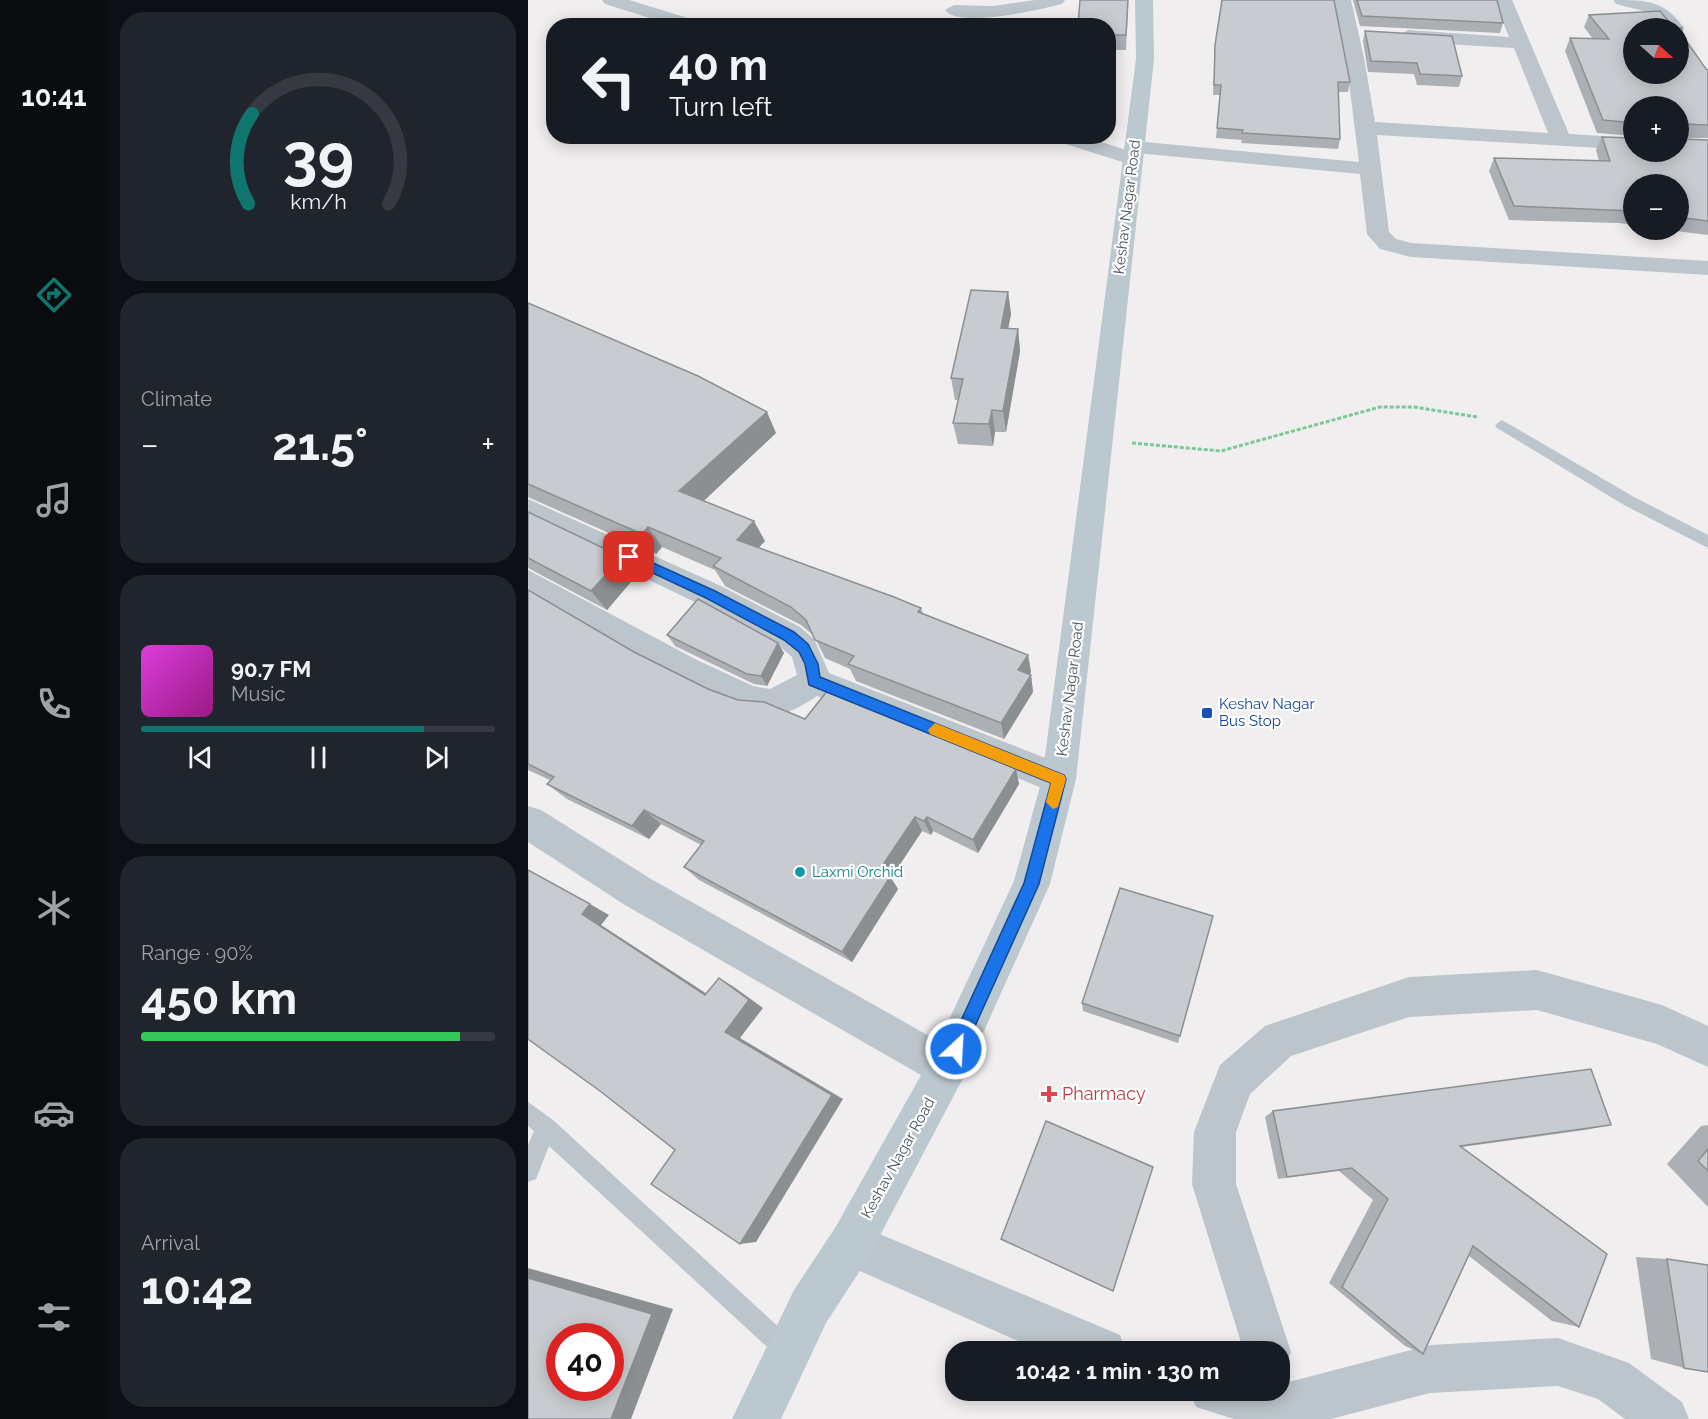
<!DOCTYPE html>
<meta charset="utf-8">
<style>
body{margin:0;font-family:Raleway,sans-serif;background:#20242c;color:#f1f3f6;height:100vh;display:flex;flex-direction:column;font-size:22px;white-space:nowrap}
*{box-sizing:border-box;margin:0}
p{font-size:20px;color:#9ea1a6}
.icon{flex:none;width:33px;height:33px;fill:none;stroke:currentColor;stroke-width:2;stroke-linecap:round;stroke-linejoin:round}
.map{position:relative;flex:1;overflow:hidden}
.sheet{display:flex;flex-direction:column;gap:12px;padding:12px;background:#0d0f14;width:420px}
.sheet>*{flex:none}
.banner{position:absolute;left:18px;top:18px;width:570px;height:126px;border-radius:24px;box-shadow:0 3px 15px #0003;background:#171b24;color:#f1f3f6;overflow:hidden}
.needle{width:39px;rotate:111deg}
.tools{position:absolute;left:1095px;top:18px;display:grid;gap:12px}
.tools a{display:grid;place-items:center;width:66px;height:66px;border-radius:50%;background:#171b24;box-shadow:0 3px 15px #0003;font-size:30px}
.speed{position:absolute;left:18px;top:1323px;display:flex;gap:12px;font-size:30px;font-weight:700;text-align:center}
.speed>*{display:grid;place-content:center;width:78px;height:78px;border-radius:50%;background:#171b24;box-shadow:0 3px 15px #0003;line-height:1}
.speed .limit{border:9px solid #d22;background:#fff;color:#111}
.pin{position:absolute;display:grid;place-items:center;width:51px;height:51px;color:#fff;margin:-26px;border-radius:12px;box-shadow:0 3px 9px #0006}
.me{position:absolute;width:66px;margin:-33px;rotate:25deg;stroke-linejoin:round;filter:drop-shadow(0 0 4px #0008)}
.turn{display:flex;align-items:center;gap:21px;height:126px;padding:0 24px;font-size:27px}
.turn .icon{width:78px;height:78px;stroke-width:2.5}
.turn b{display:block;font-size:42px;line-height:51px}
.big{font-size:45px;font-weight:700;line-height:1.1}
.sheet .widget{flex:1;display:flex;flex-direction:column;justify-content:center;gap:9px;min-width:0;padding:0 21px;border-radius:24px;background:#20242c}
.sheet .dial{align-items:center;gap:0}
.dial svg{height:156px;overflow:visible;fill:none;stroke:#363941;stroke-width:7;stroke-linecap:round;text-anchor:middle}
.dial text{fill:#f1f3f6;stroke:none}
.song{display:flex;align-items:center;gap:18px}
.cover{width:72px;height:72px;border-radius:9px;background:linear-gradient(135deg,hsl(300 70% 55%),hsl(310 70% 35%))}
.played{height:6px;border-radius:3px;background:linear-gradient(90deg,#0f766e 80%,#363941 80%)}
.keys{display:flex;justify-content:space-around;direction:ltr}
.heat{display:flex;justify-content:space-between;align-items:center;font-size:33px;direction:ltr}
.charge{height:9px;border-radius:4px;background:linear-gradient(90deg,#34c759 90%,#363941 0)}
.trip{position:absolute;left:417px;top:1341px;width:345px;height:60px;border-radius:24px;background:#171b24;box-shadow:0 3px 15px #0003;font-weight:700;line-height:60px;text-align:center}
main{display:flex;flex:1;min-height:0}
.menu{display:flex;flex-direction:column;width:108px;justify-content:space-around;align-items:center;background:#090b0e;color:#9ea1a6}
.menu .icon{width:42px;height:42px}
.menu .selected{color:#0f766e}
.menu b{font-size:27px;color:#f1f3f6}
.map>svg:first-child{display:block}
.lines{fill:none;stroke-linecap:round;stroke-linejoin:round}
.path{stroke:#79c895;stroke-width:3;stroke-dasharray:4 2;stroke-linecap:butt}
.lane{fill:#bbc5cb;fill-rule:evenodd}
.street{fill:#bbc5cb;fill-rule:evenodd}
.secondary{fill:#bbc8cf;fill-rule:evenodd}
.wall{fill:#acafb3}
.shaded-wall{fill:#8c8f92}
.building{fill:#c8ccd0;stroke:#8c8f92;stroke-width:1.5;fill-rule:evenodd}
.route{fill:#1a73e8;stroke:#114b97;stroke-width:1.5}
.slow{fill:#f59e0b}
.transit-dot{fill:#1a4fb4;stroke:#fff;stroke-width:2}
.culture-dot{fill:#0f9aa8;stroke:#fff;stroke-width:2}
.health-dot{fill:#e0444e;stroke:#fff;stroke-width:2}
.labels{text-anchor:middle;stroke-width:4.5;stroke-linejoin:round;paint-order:stroke}
.street-label{font-size:15px;fill:#48555b;stroke:#fff}
.transit-label{font-size:15px;fill:#164399;stroke:#fff;text-anchor:start}
.culture-label{font-size:15px;fill:#0d838f;stroke:#fff;text-anchor:start}
.near-health-label{font-size:18px;fill:#be3a42;stroke:#fff;text-anchor:start}
</style>
<main>
<nav class="menu">
<b>10:41</b>
<svg class="icon selected" aria-label="directions" viewBox="0 0 24 24"><path d="M12 3l9 9-9 9-9-9zM9 14v-3h6M13 9l2 2-2 2"/></svg>
<svg class="icon" aria-label="music" viewBox="0 0 24 24"><path d="M9 18V5l10-2v13"/><circle cx="6" cy="18" r="3"/><circle cx="16" cy="16" r="3"/></svg>
<svg class="icon" aria-label="phone" viewBox="0 0 24 24"><path d="M5 4h4l2 5-3 2q2 4 5 5l2-3 5 2v4C11 20 4 13 5 4z"/></svg>
<svg class="icon" aria-label="climate" viewBox="0 0 24 24"><path d="M12 3v18M4 7l16 10M4 17L20 7"/></svg>
<svg class="icon" aria-label="car" viewBox="0 0 24 24"><path d="M5 17H2v-5l4-1 3-4h7l3 4 3 1v5h-3M9 17h6M6 11h13"/><circle cx="7" cy="17" r="2"/><circle cx="17" cy="17" r="2"/></svg>
<svg class="icon" aria-label="filters" viewBox="0 0 24 24"><path d="M4 7h16M4 17h16"/><circle cx="9" cy="7" r="2"/><circle cx="15" cy="17" r="2"/></svg>
</nav>
<section class="sheet">
<div class="widget dial"><svg viewBox="0 0 100 80">
<path d="M14 69A42 42 0 1 1 86 69"/>
<path d="M14 69A42 42 0 0 1 16 23" stroke="#0f766e"/>
<text x="50" y="56" font-size="32" font-weight="700">39</text>
<text x="50" y="72" font-size="11">km/h</text>
</svg></div>
<div class="widget"><p>Climate</p>
<div class="heat"><a>−</a><b class="big">21.5°</b><a>+</a></div>
</div>
<div class="widget">
<div class="song"><i class="cover"></i><div><b>90.7 FM</b><p>Music</p></div></div>
<div class="played"></div>
<div class="keys"><svg class="icon" aria-label="previous" viewBox="0 0 24 24"><path d="M18 5L8 12l10 7zM5 5v14"/></svg><svg class="icon" aria-label="pause" viewBox="0 0 24 24"><path d="M8 5v14M16 5v14"/></svg><svg class="icon" aria-label="next" viewBox="0 0 24 24"><path d="M6 5l10 7-10 7zM19 5v14"/></svg></div>
</div>
<div class="widget"><p>Range · 90%</p><b class="big">450 km</b><div class="charge"></div></div>
<div class="widget"><p>Arrival</p><b class="big">10:42</b></div>
</section>
<div class="map">
<svg width="1180" height="1419" viewBox="0 0 1180 1419">
<rect width="100%" height="100%" fill="#f1eeef"/>
<g class="lines">
<!-- path -->
<polyline class="path" points="604,443 693,451 852,407 886,407 949,417"/>
<!-- lane -->
<g class="lane">
<polygon points="974,420 1106,497 1180,535 1180,548 1096,505 969,428 967,425"/>
<polygon points="0,1102 25,1120 267,1342 271,1350 267,1358 259,1362 251,1358 21,1146 8,1179 0,1182 0,1145 6,1131 0,1126"/>
</g>
<!-- street -->
<g class="street">
<polygon points="74,0 101,0 173,22 176,26 147,26 77,4"/>
<path d="M507,0H537L534,4C514,9 431,29 417,10L426,5L465,6Z"/>
<polygon points="805,0 823,0 836,58 847,122 1020,133 986,48 880,42 871,36 880,30 981,37 966,0 984,0 1041,134 1106,138 1106,150 849,135 861,232 868,239 883,243 1180,261 1180,275 883,257 852,249 839,234 832,174 608,153 615,159 611,163 604,165 525,140 522,136 555,136 598,150 596,147 599,143 606,141 831,162 818,58"/>
<path d="M1085,0C1118,0 1136,0 1156,28L1150,33V28H1138L1124,13L1088,4Z"/>
<path d="M0,499L193,586L272,627L286,639L301,673L543,768L548,779L543,790L531,795L289,696C276,705 258,715 242,717C205,722 41,620 0,597V570L169,660L225,686L242,689L269,675L264,657L250,645L171,604L0,522Z"/>
<polygon points="0,806 13,810 123,879 433,1054 439,1068 433,1082 419,1088 405,1082 97,905 0,842"/>
<polygon points="1009,970 1134,1005 1180,1026 1180,1067 1129,1044 1009,1010 881,1017 763,1056 722,1094 708,1132 708,1184 763,1352 757,1369 752,1371 752,1352 716,1352 664,1184 666,1132 692,1065 737,1026 881,977"/>
<polygon points="323,1222 592,1335 598,1352 515,1352 307,1260 301,1244 307,1228"/>
<polygon points="1030,1338 1101,1363 1154,1402 1161,1419 1097,1419 1070,1399 1030,1386 902,1393 803,1419 706,1419 668,1407 661,1390 752,1390 752,1382 757,1383 902,1345"/>
</g>
<!-- secondary -->
<polygon class="secondary" points="607,0 625,0 626,59 548,779 522,884 433,1082 339,1260 298,1323 253,1419 204,1419 266,1290 307,1228 405,1054 486,881 514,779 608,59"/>
</g>
<!-- wall -->
<g class="wall">
<polygon points="825,0 969,0 975,23 972,33 832,26"/>
<polygon points="600,9 598,50 580,50 580,26"/>
<polygon points="1061,15 1146,28 1154,35 1178,69 1180,70 1180,138 1155,138 1155,139 1180,140 1180,235 1140,230 1150,230 1150,184 1106,184 1106,225 1091,223 981,220 961,171 966,158 1071,161 1068,150 1074,137 1150,152 1106,106 1106,136 1069,133 1037,51 1042,38 1065,39 1056,27"/>
<polygon points="837,31 934,76 931,87 889,85 886,74 840,72 835,41"/>
<polygon points="687,45 822,82 820,92 810,92 812,139 810,149 713,143 714,140 688,138 692,95 685,95"/>
<polygon points="480,292 483,314 480,328 490,329 492,351 478,432 467,432 465,446 430,444 425,423 430,400 427,400 423,378"/>
<polygon points="0,303 248,433 175,501 237,541 231,547 393,608 395,613 500,655 503,672 502,674 503,675 505,692 476,739 328,681 322,669 297,658 286,636 273,625 197,586 187,570 134,547 128,554 0,497"/>
<polygon points="0,512 94,557 108,576 79,610 0,568"/>
<polygon points="0,590 106,652 180,689 210,700 277,719 488,769 491,784 450,853 405,831 403,835 394,831 363,878 370,889 324,962 171,880 156,867 173,845 133,824 121,839 39,799 19,784 22,780 0,770"/>
<polygon points="139,635 256,653 239,686 226,684 147,646"/>
<polygon points="554,1003 652,1036 650,1043 555,1011"/>
<polygon points="745,1111 1083,1125 1057,1130 934,1147 1051,1327 1024,1321 941,1256 895,1354 877,1346 801,1283 845,1200 811,1171 750,1179 737,1117"/>
<polygon points="1180,1125 1180,1207 1139,1164 1173,1126"/>
<polygon points="1108,1257 1139,1259 1156,1368 1123,1359"/>
</g>
<!-- shaded-wall -->
<g class="shaded-wall">
<polygon points="480,292 483,314 476,350 473,328"/>
<polygon points="490,329 492,351 478,432 475,411"/>
<polygon points="464,410 467,432 465,446 461,424"/>
<polygon points="239,412 248,433 164,512 151,491"/>
<polygon points="226,521 237,541 220,559 209,540"/>
<polygon points="120,527 134,547 128,554 114,534"/>
<polygon points="94,557 108,576 79,610 63,591"/>
<polygon points="250,643 256,653 239,686 233,676"/>
<polygon points="500,655 503,672 493,687 490,670"/>
<polygon points="503,675 505,692 476,739 473,723"/>
<polygon points="488,769 491,784 450,853 445,840"/>
<polygon points="116,810 133,824 121,839 104,826"/>
<polygon points="387,817 394,831 363,878 370,889 324,962 314,952 350,872"/>
<polygon points="399,817 405,831 403,835 396,821"/>
<polygon points="62,904 81,915 73,925 193,1003 177,995 54,914"/>
<polygon points="191,978 206,987 235,1008 212,1038 315,1099 228,1242 212,1244 197,1032"/>
<polygon points="0,1268 145,1309 103,1419 83,1419 0,1278"/>
</g>
<!-- building -->
<g class="building">
<polygon points="552,0 600,0 598,35 580,35 580,26 550,26"/>
<polygon points="694,0 806,0 822,82 810,82 812,139 714,133 715,130 689,128 693,85 686,85 687,45"/>
<polygon points="829,0 969,0 975,23 834,16"/>
<path d="M1132,11L1146,28H1154V35L1178,69L1180,70V125L1155,124V139L1180,140V221L1150,217V184H1106V211L986,206L966,158L1082,161L1074,137L1106,138V152H1150V106H1106V123L1075,120L1042,38L1081,39L1061,15ZM1106,28H1150V74H1106Z"/>
<polygon points="837,31 924,36 934,76 892,74 889,63 843,61"/>
<polygon points="443,290 480,292 473,328 490,329 475,411 464,410 461,424 425,423 435,379 423,378"/>
<polygon points="0,303 170,376 239,412 151,491 226,521 209,540 366,597 393,608 390,612 500,655 490,670 503,675 473,723 320,664 326,656 287,640 278,620 263,607 185,566 193,558 120,527 114,534 0,484"/>
<polygon points="0,512 94,557 63,591 0,558"/>
<polygon points="0,590 106,652 180,689 210,700 236,702 277,719 300,690 455,752 488,769 445,840 399,817 396,821 387,817 350,872 362,877 314,952 156,867 176,841 116,810 104,826 19,784 26,777 0,764"/>
<polygon points="170,599 250,643 233,676 219,674 139,635"/>
<polygon points="0,870 62,904 54,914 177,995 191,978 221,1000 197,1032 304,1095 212,1244 123,1184 147,1150 72,1091 0,1039"/>
<polygon points="592,888 685,916 652,1036 554,1003"/>
<polygon points="1063,1069 1083,1125 932,1146 1079,1254 1051,1327 945,1246 895,1354 814,1287 860,1199 824,1168 759,1177 745,1111"/>
<polygon points="518,1121 625,1167 585,1291 473,1239"/>
<polygon points="1180,1149 1180,1171 1170,1161"/>
<polygon points="1139,1259 1180,1265 1180,1372 1156,1368"/>
<path d="M0,1278L124,1314L83,1419H0ZM32,1336H82V1388H32Z"/>
</g>
<!-- route -->
<polygon class="route" points="101,552 187,591 266,632 280,644 290,664 292,677 536,775 538,779 511,884 434,1055 428,1057 422,1055 420,1049 496,883 523,783 281,685 277,664 271,652 256,640 178,598 97,560 97,553"/>
<!-- slow -->
<polygon class="slow" points="407,723 536,775 538,779 530,807 525,809 518,802 523,783 402,734 400,730"/>
<!-- markers -->
<rect class="transit-dot" x="673" y="707" width="12" height="12" rx="3"/>
<circle class="culture-dot" cx="272" cy="872" r="6"/>
<path class="health-dot" d="M518 1085h6v6h6v6h-6v6h-6v-6h-6v-6h6z"/>
<g class="labels">
<!-- street labels -->
<g class="street-label">
<text transform="translate(599 207) rotate(-83)" y="5">Keshav Nagar Road</text>
<text transform="translate(542 689) rotate(-83)" y="5">Keshav Nagar Road</text>
<text transform="translate(370 1158) rotate(-61)" y="5">Keshav Nagar Road</text>
</g>
<!-- transit labels -->
<g class="transit-label">
<text x="691" y="709">Keshav Nagar<tspan x="691" dy="17">Bus Stop</tspan></text>
</g>
<!-- culture labels -->
<g class="culture-label">
<text x="284" y="877">Laxmi Orchid</text>
</g>
<!-- near-health labels -->
<g class="near-health-label">
<text x="534" y="1100">Pharmacy</text>
</g>
</g>
</svg>
<div class="tools">
<a><svg class="needle" viewBox="-14 -14 28 28"><path d="M0-13l5 13h-10z" fill="#e53935"/><path d="M0 13l5-13h-10z" fill="#9ea1a6"/></svg></a>
<a>+</a>
<a>−</a>
</div>
<div class="speed"><div class="limit">40</div></div>
<div class="pin" style="left:101px;top:557px;background:#d93025"><svg class="icon" aria-label="arrive" viewBox="0 0 24 24"><path d="M6 21V4h12l-3 4 3 4H6"/></svg></div>
<svg class="me" style="left:428px;top:1049px" viewBox="-20 -20 40 40"><circle r="17" fill="#1a73e8" stroke="#fff" stroke-width="3"/><path d="M0-11L8 9 0 5-8 9z" fill="#fff"/></svg>
<div class="trip">10:42 · 1 min · 130 m</div>
<div class="banner">
<div class="turn"><svg class="icon" aria-label="left" viewBox="0 0 24 24"><path d="M17 20v-9H6M10 6l-5 5 5 5"/></svg><div><b>40 m</b>Turn left</div></div>
</div>
</div>
</main>
